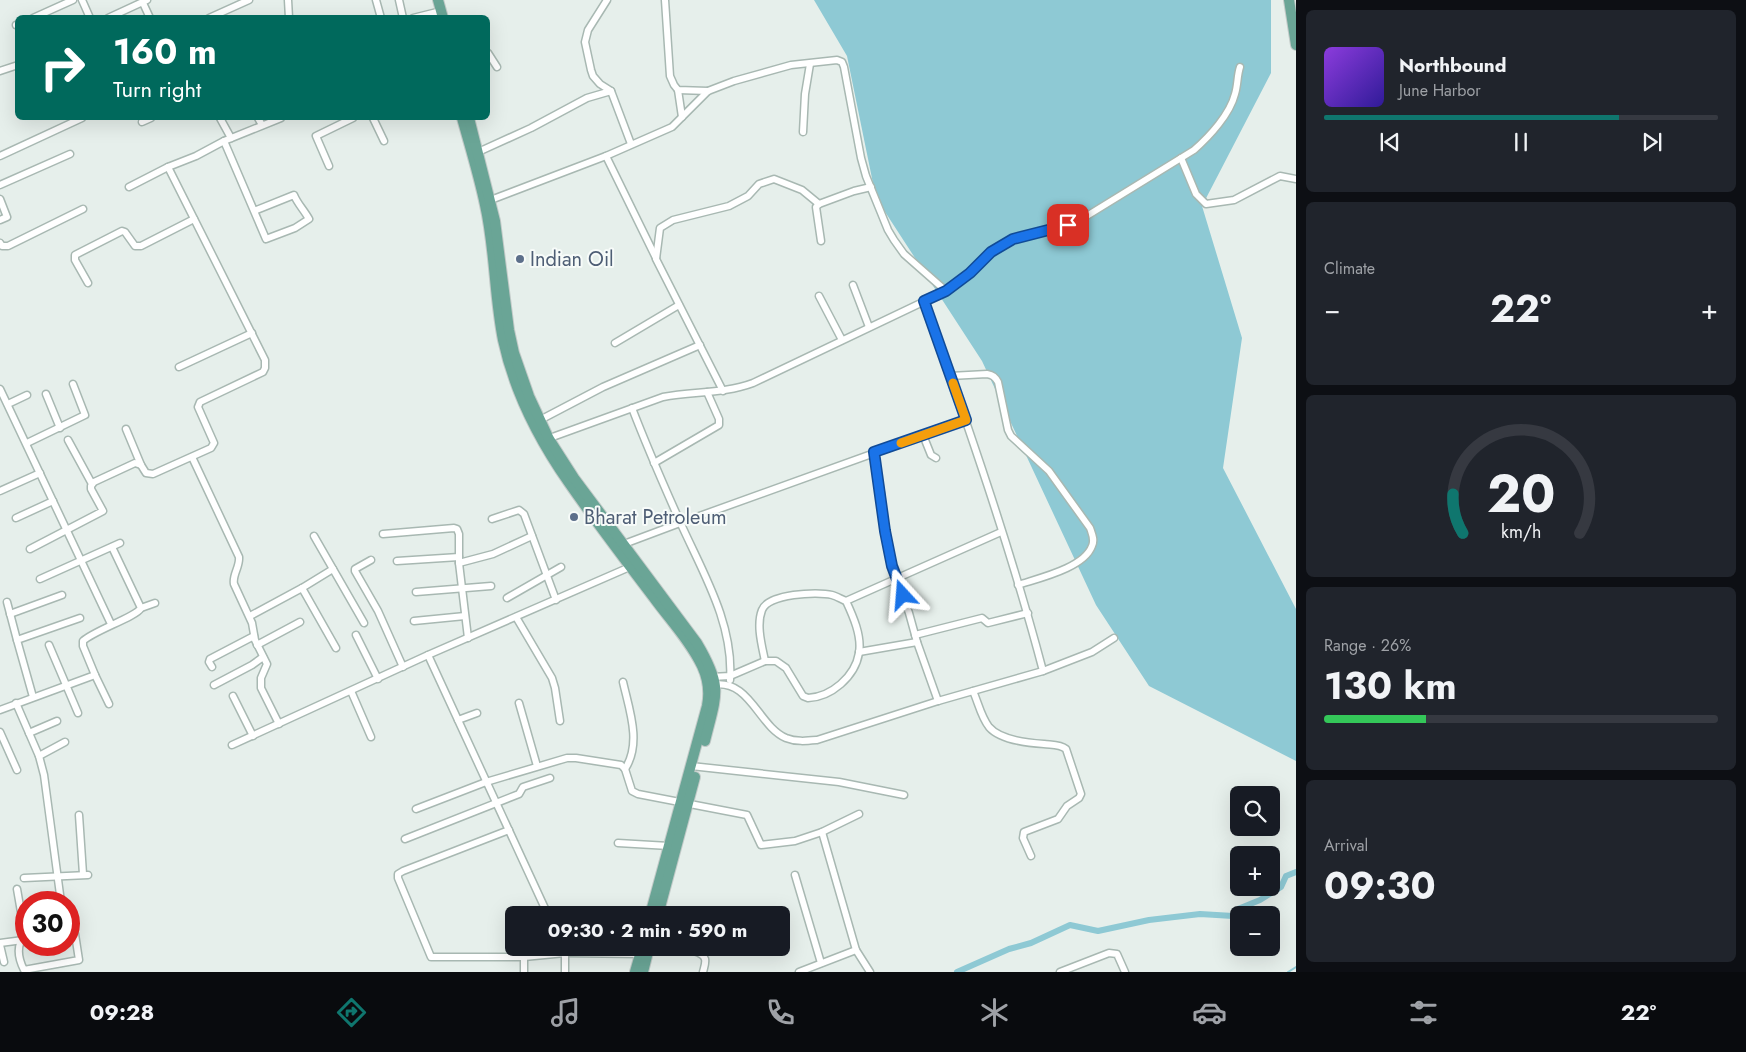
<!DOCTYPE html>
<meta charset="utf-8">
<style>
body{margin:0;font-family:Jost,sans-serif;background:#20242c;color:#f1f3f6;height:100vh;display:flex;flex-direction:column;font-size:19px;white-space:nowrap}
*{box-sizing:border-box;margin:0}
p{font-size:16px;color:#9ea1a6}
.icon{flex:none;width:28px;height:28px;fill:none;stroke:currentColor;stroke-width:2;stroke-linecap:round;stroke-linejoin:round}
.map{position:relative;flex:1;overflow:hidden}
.side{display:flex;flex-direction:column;gap:10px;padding:10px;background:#0d0f14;width:450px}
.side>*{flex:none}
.guide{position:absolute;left:15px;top:15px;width:475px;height:105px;border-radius:8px;box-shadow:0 5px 20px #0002;background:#00695c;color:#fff;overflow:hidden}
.buttons{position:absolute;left:1230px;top:786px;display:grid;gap:10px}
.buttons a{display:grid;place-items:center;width:50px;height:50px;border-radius:8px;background:#171b24;box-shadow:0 5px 20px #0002;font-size:25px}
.speed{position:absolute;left:15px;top:891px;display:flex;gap:10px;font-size:25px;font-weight:700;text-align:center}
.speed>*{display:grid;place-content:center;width:65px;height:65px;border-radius:50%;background:#171b24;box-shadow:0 5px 20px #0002;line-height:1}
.speed .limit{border:8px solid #d22;background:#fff;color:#111}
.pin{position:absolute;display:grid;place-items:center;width:42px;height:42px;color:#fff;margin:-21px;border-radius:10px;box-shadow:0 2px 8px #0006}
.me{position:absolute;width:55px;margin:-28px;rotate:341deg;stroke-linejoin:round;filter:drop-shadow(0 0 4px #0008)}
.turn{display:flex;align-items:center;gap:18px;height:105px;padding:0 15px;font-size:22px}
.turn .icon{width:65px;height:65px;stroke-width:2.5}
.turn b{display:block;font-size:35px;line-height:42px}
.big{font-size:38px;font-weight:700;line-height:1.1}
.side .card{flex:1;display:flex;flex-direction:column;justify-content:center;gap:8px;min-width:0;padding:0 18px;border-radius:8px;background:#20242c}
.side .dial{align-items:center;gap:0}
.dial svg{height:130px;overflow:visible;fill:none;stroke:#363941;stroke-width:7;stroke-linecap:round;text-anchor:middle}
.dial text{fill:#f1f3f6;stroke:none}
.song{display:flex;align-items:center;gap:15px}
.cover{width:60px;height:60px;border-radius:8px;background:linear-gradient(135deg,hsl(270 70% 55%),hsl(250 70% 35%))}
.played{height:5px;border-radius:2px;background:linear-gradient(90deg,#0f766e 75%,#363941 75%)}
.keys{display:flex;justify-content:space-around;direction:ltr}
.heat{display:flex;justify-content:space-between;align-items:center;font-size:28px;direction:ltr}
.charge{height:8px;border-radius:4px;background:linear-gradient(90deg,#34c759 26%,#363941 0)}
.trip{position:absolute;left:505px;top:906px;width:285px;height:50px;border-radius:8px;background:#171b24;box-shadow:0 5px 20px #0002;font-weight:700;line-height:50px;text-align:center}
.dock{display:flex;height:80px;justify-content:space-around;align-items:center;background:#090b0e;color:#9ea1a6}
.dock .icon{width:35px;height:35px}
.dock .on{color:#0f766e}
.dock b{font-size:22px;color:#f1f3f6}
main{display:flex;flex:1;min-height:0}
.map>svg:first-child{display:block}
.water{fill:#8ec9d4}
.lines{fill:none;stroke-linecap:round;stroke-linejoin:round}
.stream{stroke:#8ec9d4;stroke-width:2}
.canal{stroke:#8ec9d4;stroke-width:6}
.street-casing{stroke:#a8b8b2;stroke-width:9}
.primary-casing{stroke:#c2cac8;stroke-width:12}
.street{stroke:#fff;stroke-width:6}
.primary{stroke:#6aa596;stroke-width:10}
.route-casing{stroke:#114b97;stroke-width:12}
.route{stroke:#1a73e8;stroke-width:9}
.slow{stroke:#f59e0b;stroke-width:9}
.service-dot{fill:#5c6f8a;stroke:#f7fbf9;stroke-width:2}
.labels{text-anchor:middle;stroke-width:4;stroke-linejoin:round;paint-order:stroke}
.service-label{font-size:20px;fill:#4e5e75;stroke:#f7fbf9;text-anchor:start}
</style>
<main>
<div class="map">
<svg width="1296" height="972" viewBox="0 0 1296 972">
<rect width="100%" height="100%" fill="#e6efeb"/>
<!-- water -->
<polygon class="water" points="814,0 1271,0 1271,73 1202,206 1242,338 1223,468 1296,609 1296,761 1149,686 1096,605 982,361 876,198 847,56"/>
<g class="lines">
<!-- stream -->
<polyline class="stream" points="1288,972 1296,967"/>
<!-- canal -->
<polyline class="canal" points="957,972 1009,949 1031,943 1070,925 1098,931 1149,920 1200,914 1233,916 1238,909 1260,900 1281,887 1286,876 1296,872"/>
<defs>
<g id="street">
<polyline points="82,0 90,18"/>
<polyline points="288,0 289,18"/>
<polyline points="376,0 381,18"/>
<polyline points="399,0 403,18"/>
<polyline points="607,0 588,30 585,42 591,70 593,76 600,84 611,91 631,144"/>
<polyline points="665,0 670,76 674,85 678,90 708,91"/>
<polyline points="143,3 150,18"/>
<polyline points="33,18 73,0"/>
<polyline points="108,18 147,0"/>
<polyline points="209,18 249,0"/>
<polyline points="413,18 441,11"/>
<polyline points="16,25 18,25"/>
<polyline points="488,53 497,67"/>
<polyline points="0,71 18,65"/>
<polyline points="678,90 682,117"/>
<polyline points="220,118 231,138"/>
<polyline points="258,118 262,125"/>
<polyline points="373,118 384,141"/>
<polyline points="142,122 151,118"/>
<polyline points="803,132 805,94 810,64"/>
<path d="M224,141L266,239L295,228L309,219C304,210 297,203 294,195L254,211"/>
<polyline points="476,153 531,128 587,98 611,91"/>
<polyline points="0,156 82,118"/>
<polyline points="606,156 656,258"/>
<polyline points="1181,158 1196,194 1206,204 1234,200 1280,176 1296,179"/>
<polyline points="329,166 316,136 353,118"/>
<polyline points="0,185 70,154"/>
<polyline points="129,187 168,167 196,156 224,141 281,118"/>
<polyline points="0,199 7,217 0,220"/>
<polyline points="488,201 606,156 672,127 708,91 734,81 791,65 837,60 842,62 844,67 861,158 866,176 888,230 894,240 904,254 946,291"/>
<polyline points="821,241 816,207 819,204 854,191 871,187"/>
<polyline points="0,243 2,246 8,246 83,209"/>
<polyline points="88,283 75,260 75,255 122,231 125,232 135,246 141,246 194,219"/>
<polyline points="853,285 869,327"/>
<polyline points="819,296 842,340"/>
<polyline points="615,343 679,305"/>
<polyline points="179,367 252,333"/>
<path d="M950,376L987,374C993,375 995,377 998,382L1008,430L1011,436L1049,471L1090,528C1092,534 1095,540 1092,546C1084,568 1039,578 1018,585"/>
<polyline points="0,389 111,624"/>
<polyline points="723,391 656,259 660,228 673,220 729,206 748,196 759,184 774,179 802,190 819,204"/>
<polyline points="46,394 60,428"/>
<polyline points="8,404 27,395"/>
<path d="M632,408C647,447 664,486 681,524C703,573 734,624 730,680"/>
<polyline points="540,420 603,387 700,345"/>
<polyline points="126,429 141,465"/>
<polyline points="923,435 931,455 936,458"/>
<path d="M547,439L663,397C693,391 724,394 753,383L946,291L969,273L991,252L1013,239L1068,225L1077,222L1194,150C1210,136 1230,114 1235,94C1238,84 1237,76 1240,67"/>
<polyline points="68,440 92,484"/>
<polyline points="27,443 85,415 73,384"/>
<polyline points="874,452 881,494 883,518 892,566 909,613 917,642"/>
<path d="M192,457L239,557C240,567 232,575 234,584L252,623L255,640L267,664L261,678V688L279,724"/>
<polyline points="654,463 719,425 719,419 707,392"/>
<polyline points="0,491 40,473"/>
<polyline points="16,518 53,501"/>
<polyline points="492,519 519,510 524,514 556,600"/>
<polyline points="383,534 454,528 457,529 459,534 459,563 468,638"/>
<polyline points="314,536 364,623"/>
<polyline points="624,544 680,523 966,420"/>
<polyline points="30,549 103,511 91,489 91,486 94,482 135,463 141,465 146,473 153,474 211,448 214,443 198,407 200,402 263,372 265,368 265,360 168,167"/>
<polyline points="371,560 355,569 355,571 378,611 403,667"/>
<polyline points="397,561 459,557"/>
<polyline points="459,563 493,554 532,536"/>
<polyline points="40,579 120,543"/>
<polyline points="302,588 333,569"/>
<polyline points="416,592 491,586"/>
<polyline points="507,598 561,567"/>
<polyline points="7,602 17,640"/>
<polyline points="141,608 155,603"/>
<polyline points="10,614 62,595"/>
<polyline points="250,616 302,588 336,648"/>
<polyline points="516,617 552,678 555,688 560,721"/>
<polyline points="414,621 465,616"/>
<polyline points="356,635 378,679"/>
<polyline points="915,635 982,618 988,623 1028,613"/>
<polyline points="49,645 78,713"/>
<polyline points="257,645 300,622"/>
<polyline points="859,652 917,642 938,701"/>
<polyline points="428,655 548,915"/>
<path d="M765,661C762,646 756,625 762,610C768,594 817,591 832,595C836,596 841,599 846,601"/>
<polyline points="212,667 209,662 210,659 254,636"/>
<polyline points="1043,671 1092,652 1114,638"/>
<polyline points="95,675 109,704"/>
<path d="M711,677L730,676L765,661H776L786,668L803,696L808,698C831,697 855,677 859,653C862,636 853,616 846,601L1001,532"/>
<path d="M623,682C629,709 642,743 625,769"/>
<polyline points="214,685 252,665 263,657"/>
<path d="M712,685C750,678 758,726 786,738C796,742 806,741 817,740L938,701L1043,671C1010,546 967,423 924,301"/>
<polyline points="351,691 371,737"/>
<path d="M973,691C978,702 981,717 989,727C1000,740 1028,743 1044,744C1051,745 1060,744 1066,749L1081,794L1079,798L1067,806L1058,819L1024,832L1023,838L1031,856"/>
<polyline points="233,696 253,736"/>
<polyline points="33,697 17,640 80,618"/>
<polyline points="16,703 39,756 44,775 61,902"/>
<polyline points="519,703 537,766"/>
<path d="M0,710L95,675L83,646V641C95,630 136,617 141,608L112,547"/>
<polyline points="458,720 477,713"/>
<polyline points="0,732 17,770"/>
<polyline points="29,733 57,721"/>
<polyline points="232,745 428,655 632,566"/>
<polyline points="39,756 65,742"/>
<polyline points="691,766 839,782 904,795"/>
<polyline points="416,809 486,782 567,758 576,758 621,765 625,769 632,791 638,794 747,815 761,845 795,841 822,832 856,950 799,972"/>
<polyline points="79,815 83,874"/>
<polyline points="509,830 403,871 398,874 398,878 431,957 524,957 565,953 565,972"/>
<polyline points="822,832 859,814"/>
<polyline points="405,839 519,794 523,787 550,778"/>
<polyline points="618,843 669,846"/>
<polyline points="795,875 821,963"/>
<polyline points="24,878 88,875"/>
<path d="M17,889L25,935C16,945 18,958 24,970L79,960L75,934L73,931H69"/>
<polyline points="0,943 23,940"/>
<polyline points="0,945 4,962"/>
<polyline points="563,948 565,953 643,954"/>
<path d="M673,948C681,949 702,950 705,959C706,963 704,968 703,972"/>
<polyline points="856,950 870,972"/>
<polyline points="524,957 524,972"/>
<polyline points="1060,972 1109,953 1117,954 1125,972"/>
</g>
<g id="primary">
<polyline points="438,0 443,18"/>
<polyline points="1289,0 1296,45"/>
<path d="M462,118C470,147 479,176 485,205C495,249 494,295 503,340C514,391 539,440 569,483C596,522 625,560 654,598C670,620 690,641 702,666C708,679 710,691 707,706L650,915"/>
<path d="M469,118L495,221L509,330L514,353L529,396L549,439L574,478L697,643C723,687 717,693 705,741"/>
<polyline points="658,915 695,777"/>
<polyline points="635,972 642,948"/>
<polyline points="643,972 649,948"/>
</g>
</defs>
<!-- street casing -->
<use href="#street" class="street-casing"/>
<!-- primary casing -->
<use href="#primary" class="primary-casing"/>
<!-- street -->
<use href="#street" class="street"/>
<!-- primary -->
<use href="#primary" class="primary"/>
</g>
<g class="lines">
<defs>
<polyline id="route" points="903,595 892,566 885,531 874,452 966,420 924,301 946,291 970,273 991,252 1013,239 1068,225"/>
</defs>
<!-- route casing -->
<use href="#route" class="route-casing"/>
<!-- route -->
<use href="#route" class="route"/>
<!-- slow -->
<polyline class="slow" points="901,443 966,420 953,383"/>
</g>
<!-- markers -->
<g class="service-dot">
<circle cx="520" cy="259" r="5"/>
<circle cx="574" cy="517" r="5"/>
</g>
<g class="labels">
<!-- service labels -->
<g class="service-label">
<text x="530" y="266">Indian Oil</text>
<text x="584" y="524">Bharat Petroleum</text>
</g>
</g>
</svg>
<div class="buttons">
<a><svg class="icon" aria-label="search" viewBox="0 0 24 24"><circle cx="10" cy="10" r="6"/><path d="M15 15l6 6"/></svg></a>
<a>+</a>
<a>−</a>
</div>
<div class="speed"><div class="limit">30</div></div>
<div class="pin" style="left:1068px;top:225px;background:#d93025"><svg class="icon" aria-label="arrive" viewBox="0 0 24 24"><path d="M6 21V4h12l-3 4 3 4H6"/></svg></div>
<svg class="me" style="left:903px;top:595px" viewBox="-20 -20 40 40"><path d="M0-17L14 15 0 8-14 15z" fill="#1a73e8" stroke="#fff" stroke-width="4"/></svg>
<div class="trip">09:30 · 2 min · 590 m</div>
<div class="guide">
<div class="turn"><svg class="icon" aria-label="right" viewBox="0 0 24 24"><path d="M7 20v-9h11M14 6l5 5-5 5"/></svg><div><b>160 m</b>Turn right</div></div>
</div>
</div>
<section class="side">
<div class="card">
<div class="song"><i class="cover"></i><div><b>Northbound</b><p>June Harbor</p></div></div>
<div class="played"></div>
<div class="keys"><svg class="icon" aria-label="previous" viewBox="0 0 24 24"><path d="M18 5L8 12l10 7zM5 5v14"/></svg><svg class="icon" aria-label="pause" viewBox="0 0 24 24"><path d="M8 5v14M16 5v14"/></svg><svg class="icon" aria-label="next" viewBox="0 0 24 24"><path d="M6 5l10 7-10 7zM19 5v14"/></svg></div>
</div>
<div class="card"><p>Climate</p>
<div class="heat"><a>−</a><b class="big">22°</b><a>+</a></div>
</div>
<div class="card dial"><svg viewBox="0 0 100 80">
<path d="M14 69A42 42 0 1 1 86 69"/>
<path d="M14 69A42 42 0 0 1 8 45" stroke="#0f766e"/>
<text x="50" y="56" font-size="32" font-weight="700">20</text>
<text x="50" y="72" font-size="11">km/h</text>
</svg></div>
<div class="card"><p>Range · 26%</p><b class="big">130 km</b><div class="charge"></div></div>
<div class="card"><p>Arrival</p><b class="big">09:30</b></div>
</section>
</main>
<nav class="dock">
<b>09:28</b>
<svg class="icon on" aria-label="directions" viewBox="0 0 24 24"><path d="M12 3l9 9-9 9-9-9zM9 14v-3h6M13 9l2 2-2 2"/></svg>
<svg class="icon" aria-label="music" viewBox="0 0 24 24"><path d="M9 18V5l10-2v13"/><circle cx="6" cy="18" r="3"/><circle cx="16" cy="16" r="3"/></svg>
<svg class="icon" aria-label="phone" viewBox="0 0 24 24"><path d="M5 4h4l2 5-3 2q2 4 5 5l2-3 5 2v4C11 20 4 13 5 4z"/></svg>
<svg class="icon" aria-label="climate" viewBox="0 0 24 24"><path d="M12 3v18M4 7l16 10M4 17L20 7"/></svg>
<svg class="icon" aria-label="car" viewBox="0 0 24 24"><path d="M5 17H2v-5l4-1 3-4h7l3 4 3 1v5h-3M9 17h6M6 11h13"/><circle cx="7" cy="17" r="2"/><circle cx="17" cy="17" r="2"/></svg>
<svg class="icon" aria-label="filters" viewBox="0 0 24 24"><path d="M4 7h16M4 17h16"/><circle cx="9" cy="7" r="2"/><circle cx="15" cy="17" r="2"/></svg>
<b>22°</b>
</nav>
